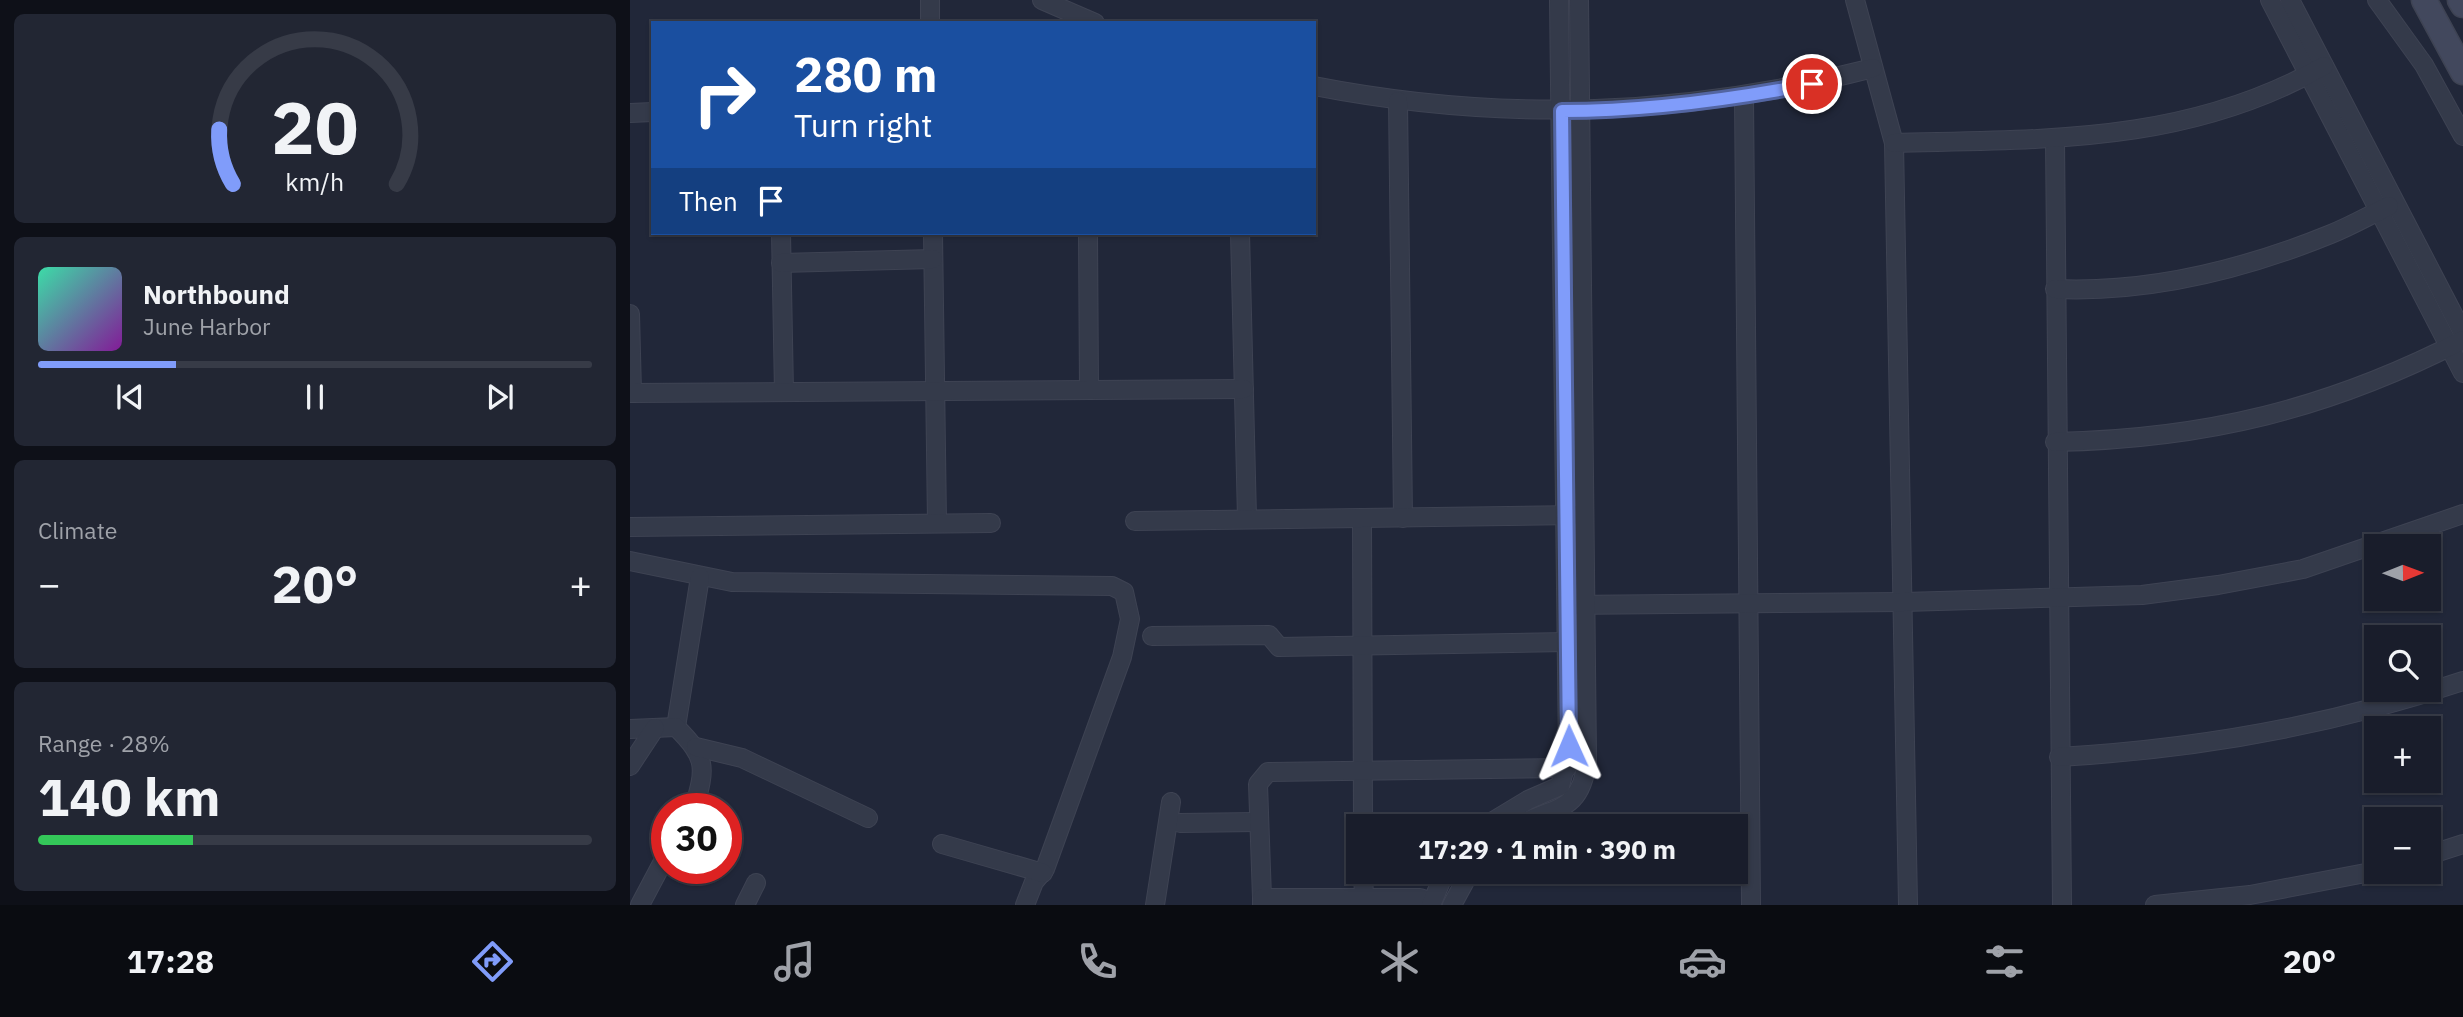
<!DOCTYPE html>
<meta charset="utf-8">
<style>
body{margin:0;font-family:"IBM Plex Sans",sans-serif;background:#222633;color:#f1f3f6;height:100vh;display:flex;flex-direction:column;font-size:26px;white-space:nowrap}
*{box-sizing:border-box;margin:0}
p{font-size:23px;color:#9fa2a9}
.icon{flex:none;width:38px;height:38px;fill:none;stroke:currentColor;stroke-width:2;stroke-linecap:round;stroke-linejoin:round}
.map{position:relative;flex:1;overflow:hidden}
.side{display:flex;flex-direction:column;gap:14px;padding:14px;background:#0e1018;width:630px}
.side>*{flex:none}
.hud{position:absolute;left:21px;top:21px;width:665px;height:214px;border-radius:0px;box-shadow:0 2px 5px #0004,0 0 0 2px #373b47;background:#1a4fa0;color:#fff;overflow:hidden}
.needle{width:46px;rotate:89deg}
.tools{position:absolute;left:1734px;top:534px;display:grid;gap:14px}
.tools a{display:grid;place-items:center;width:77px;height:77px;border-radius:0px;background:#191d2b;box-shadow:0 2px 5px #0004,0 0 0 2px #373b47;font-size:35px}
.speed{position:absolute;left:21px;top:793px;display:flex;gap:14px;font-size:35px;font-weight:700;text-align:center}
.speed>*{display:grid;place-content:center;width:91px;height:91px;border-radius:50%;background:#191d2b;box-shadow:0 2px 5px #0004,0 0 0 2px #373b47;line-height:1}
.speed .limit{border:10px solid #d22;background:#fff;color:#111}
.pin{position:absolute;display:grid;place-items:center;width:60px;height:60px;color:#fff;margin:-30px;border:4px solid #fff;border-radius:50%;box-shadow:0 2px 7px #0007}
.me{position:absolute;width:77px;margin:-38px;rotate:359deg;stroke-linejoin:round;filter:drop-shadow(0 0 5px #0008)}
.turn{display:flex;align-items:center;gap:24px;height:147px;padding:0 28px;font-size:32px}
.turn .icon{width:91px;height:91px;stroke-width:2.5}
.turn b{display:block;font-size:49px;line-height:60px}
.then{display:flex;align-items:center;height:66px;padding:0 28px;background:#0003;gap:14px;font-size:26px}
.big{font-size:52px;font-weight:700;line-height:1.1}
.side .widget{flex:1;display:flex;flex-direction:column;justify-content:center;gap:10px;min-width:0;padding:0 24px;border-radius:10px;background:#222633}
.side .dial{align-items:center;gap:0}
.dial svg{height:182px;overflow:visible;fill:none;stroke:#373b47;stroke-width:7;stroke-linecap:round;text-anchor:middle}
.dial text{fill:#f1f3f6;stroke:none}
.song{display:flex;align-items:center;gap:21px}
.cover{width:84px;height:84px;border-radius:10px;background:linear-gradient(135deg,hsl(160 70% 55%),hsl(290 70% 35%))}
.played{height:7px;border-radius:4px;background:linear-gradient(90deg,#809cfa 25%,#373b47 25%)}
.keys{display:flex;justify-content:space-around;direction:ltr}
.heat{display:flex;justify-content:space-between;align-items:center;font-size:38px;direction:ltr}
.charge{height:10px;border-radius:5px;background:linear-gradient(90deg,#34c759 28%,#373b47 0)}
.trip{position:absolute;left:716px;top:814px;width:402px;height:70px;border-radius:0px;background:#191d2b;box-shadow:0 2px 5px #0004,0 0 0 2px #373b47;font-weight:700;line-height:70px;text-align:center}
.menu{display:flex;height:112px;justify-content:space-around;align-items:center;background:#0a0c11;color:#9fa2a9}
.menu .icon{width:49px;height:49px}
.menu .active{color:#809cfa}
.menu b{font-size:32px;color:#f1f3f6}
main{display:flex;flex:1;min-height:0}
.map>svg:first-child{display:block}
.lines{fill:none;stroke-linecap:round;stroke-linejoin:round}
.street-casing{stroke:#3e4353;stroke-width:20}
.secondary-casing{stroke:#3e4353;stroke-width:27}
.street{stroke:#343a4a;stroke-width:18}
.secondary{stroke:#42485d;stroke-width:24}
.route-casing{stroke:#5365a2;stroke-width:18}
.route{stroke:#809cfa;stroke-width:12}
</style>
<main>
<section class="side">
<div class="widget dial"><svg viewBox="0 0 100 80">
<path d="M14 69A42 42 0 1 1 86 69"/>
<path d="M14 69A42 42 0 0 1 8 45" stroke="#809cfa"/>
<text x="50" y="56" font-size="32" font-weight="700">20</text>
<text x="50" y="72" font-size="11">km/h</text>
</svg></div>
<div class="widget">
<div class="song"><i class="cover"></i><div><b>Northbound</b><p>June Harbor</p></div></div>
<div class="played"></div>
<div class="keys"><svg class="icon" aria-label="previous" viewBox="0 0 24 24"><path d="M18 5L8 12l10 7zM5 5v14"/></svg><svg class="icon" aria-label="pause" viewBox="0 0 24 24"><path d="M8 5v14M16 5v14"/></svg><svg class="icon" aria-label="next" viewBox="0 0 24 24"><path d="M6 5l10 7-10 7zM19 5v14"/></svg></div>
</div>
<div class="widget"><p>Climate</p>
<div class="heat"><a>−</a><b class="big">20°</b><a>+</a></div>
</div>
<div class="widget"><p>Range · 28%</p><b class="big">140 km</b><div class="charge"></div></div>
</section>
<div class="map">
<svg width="1833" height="905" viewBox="0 0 1833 905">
<rect width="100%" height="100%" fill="#212739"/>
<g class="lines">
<defs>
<g id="street">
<polyline points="300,0 300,23"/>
<polyline points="412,0 465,23"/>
<polyline points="1225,0 1264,143 1278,905"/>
<polyline points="1640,0 1833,373"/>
<polyline points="1660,0 1833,333"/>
<polyline points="1747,0 1794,65 1833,136"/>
<path d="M684,86C874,123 1057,116 1243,68"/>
<polyline points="1114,97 1121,905"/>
<polyline points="768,101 773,518"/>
<polyline points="0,113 23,112"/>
<polyline points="1425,139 1432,905"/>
<path d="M1264,143C1416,139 1557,144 1694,66"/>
<polyline points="151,233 154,392"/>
<polyline points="303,233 307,523"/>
<polyline points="458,233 459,390"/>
<polyline points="610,233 617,518"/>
<polyline points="151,263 303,259"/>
<path d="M1425,289C1519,293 1615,269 1701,234C1721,226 1740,215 1759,206"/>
<polyline points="0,314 2,393"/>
<polyline points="0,393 614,389"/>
<path d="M1425,442C1575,439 1699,409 1833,340"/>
<polyline points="732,518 733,826"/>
<polyline points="505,521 946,515"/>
<polyline points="0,527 361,523"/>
<polyline points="0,561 102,582 482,586 494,592 500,619 492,657 415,869 404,882 395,905"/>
<polyline points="937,605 1274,602 1512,595 1588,585 1673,569 1833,514"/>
<polyline points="522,636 639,635 649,647 937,642"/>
<polyline points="46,727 70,577"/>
<path d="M0,729L46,727C77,758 76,767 64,808"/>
<polyline points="66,747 112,758 238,818"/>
<path d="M1429,757C1568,749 1701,726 1833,681"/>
<polyline points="0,766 25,728"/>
<polyline points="550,823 627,822"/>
<polyline points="855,826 898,800 930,786 938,756 929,0"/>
<path d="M887,826C925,806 951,813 957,761L949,0"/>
<polyline points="312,844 413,873"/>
<polyline points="1799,855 1833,844"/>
<polyline points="733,872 734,897"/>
<polyline points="632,898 628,784 638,772 937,768"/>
<polyline points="10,905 37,854"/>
<polyline points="115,905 126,883"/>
<polyline points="525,905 541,802"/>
<polyline points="632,905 632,898 790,898 802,902"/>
<polyline points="801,905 815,872"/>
<polyline points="822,905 840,872"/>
<polyline points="1525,905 1620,895 1746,871"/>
</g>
<g id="secondary">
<polyline points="1794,0 1833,72"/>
<polyline points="1830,0 1833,5"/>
</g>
</defs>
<!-- street casing -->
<use href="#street" class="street-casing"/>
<!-- secondary casing -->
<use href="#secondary" class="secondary-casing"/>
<!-- street -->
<use href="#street" class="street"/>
<!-- secondary -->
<use href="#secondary" class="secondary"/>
</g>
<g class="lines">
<defs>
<path id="route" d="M939,746L932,111C1016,111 1099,100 1182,84"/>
</defs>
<!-- route casing -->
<use href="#route" class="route-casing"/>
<!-- route -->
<use href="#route" class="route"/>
</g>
</svg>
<div class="tools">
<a><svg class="needle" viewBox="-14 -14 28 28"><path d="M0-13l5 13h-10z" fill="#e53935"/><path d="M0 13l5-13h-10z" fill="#9fa2a9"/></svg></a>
<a><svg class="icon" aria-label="search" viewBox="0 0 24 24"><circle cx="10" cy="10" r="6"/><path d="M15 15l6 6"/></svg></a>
<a>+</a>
<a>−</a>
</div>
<div class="speed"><div class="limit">30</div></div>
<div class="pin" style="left:1182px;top:84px;background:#d93025"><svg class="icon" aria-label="arrive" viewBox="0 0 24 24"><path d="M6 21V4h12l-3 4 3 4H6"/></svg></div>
<svg class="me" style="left:939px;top:746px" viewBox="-20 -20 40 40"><path d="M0-17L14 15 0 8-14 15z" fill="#809cfa" stroke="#fff" stroke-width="4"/></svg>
<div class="trip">17:29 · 1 min · 390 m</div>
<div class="hud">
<div class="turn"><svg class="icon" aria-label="right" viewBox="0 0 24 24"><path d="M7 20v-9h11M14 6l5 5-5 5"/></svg><div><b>280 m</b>Turn right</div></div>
<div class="then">Then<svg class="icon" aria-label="arrive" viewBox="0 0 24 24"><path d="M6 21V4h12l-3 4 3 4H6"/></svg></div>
</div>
</div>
</main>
<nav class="menu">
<b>17:28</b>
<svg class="icon active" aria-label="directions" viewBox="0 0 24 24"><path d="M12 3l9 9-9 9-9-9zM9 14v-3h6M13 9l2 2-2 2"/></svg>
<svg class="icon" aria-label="music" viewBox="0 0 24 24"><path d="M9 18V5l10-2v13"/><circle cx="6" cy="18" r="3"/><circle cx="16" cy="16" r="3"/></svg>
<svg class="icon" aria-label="phone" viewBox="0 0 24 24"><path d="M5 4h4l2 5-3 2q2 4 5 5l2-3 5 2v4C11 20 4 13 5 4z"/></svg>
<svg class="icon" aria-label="climate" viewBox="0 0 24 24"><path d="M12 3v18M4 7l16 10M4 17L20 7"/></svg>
<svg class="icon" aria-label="car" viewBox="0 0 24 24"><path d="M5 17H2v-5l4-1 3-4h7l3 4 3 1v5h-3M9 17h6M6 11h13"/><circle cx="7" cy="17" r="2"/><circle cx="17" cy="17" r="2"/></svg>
<svg class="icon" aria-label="filters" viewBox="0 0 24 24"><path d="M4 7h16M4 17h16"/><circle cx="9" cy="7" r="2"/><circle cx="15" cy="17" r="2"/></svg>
<b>20°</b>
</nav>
